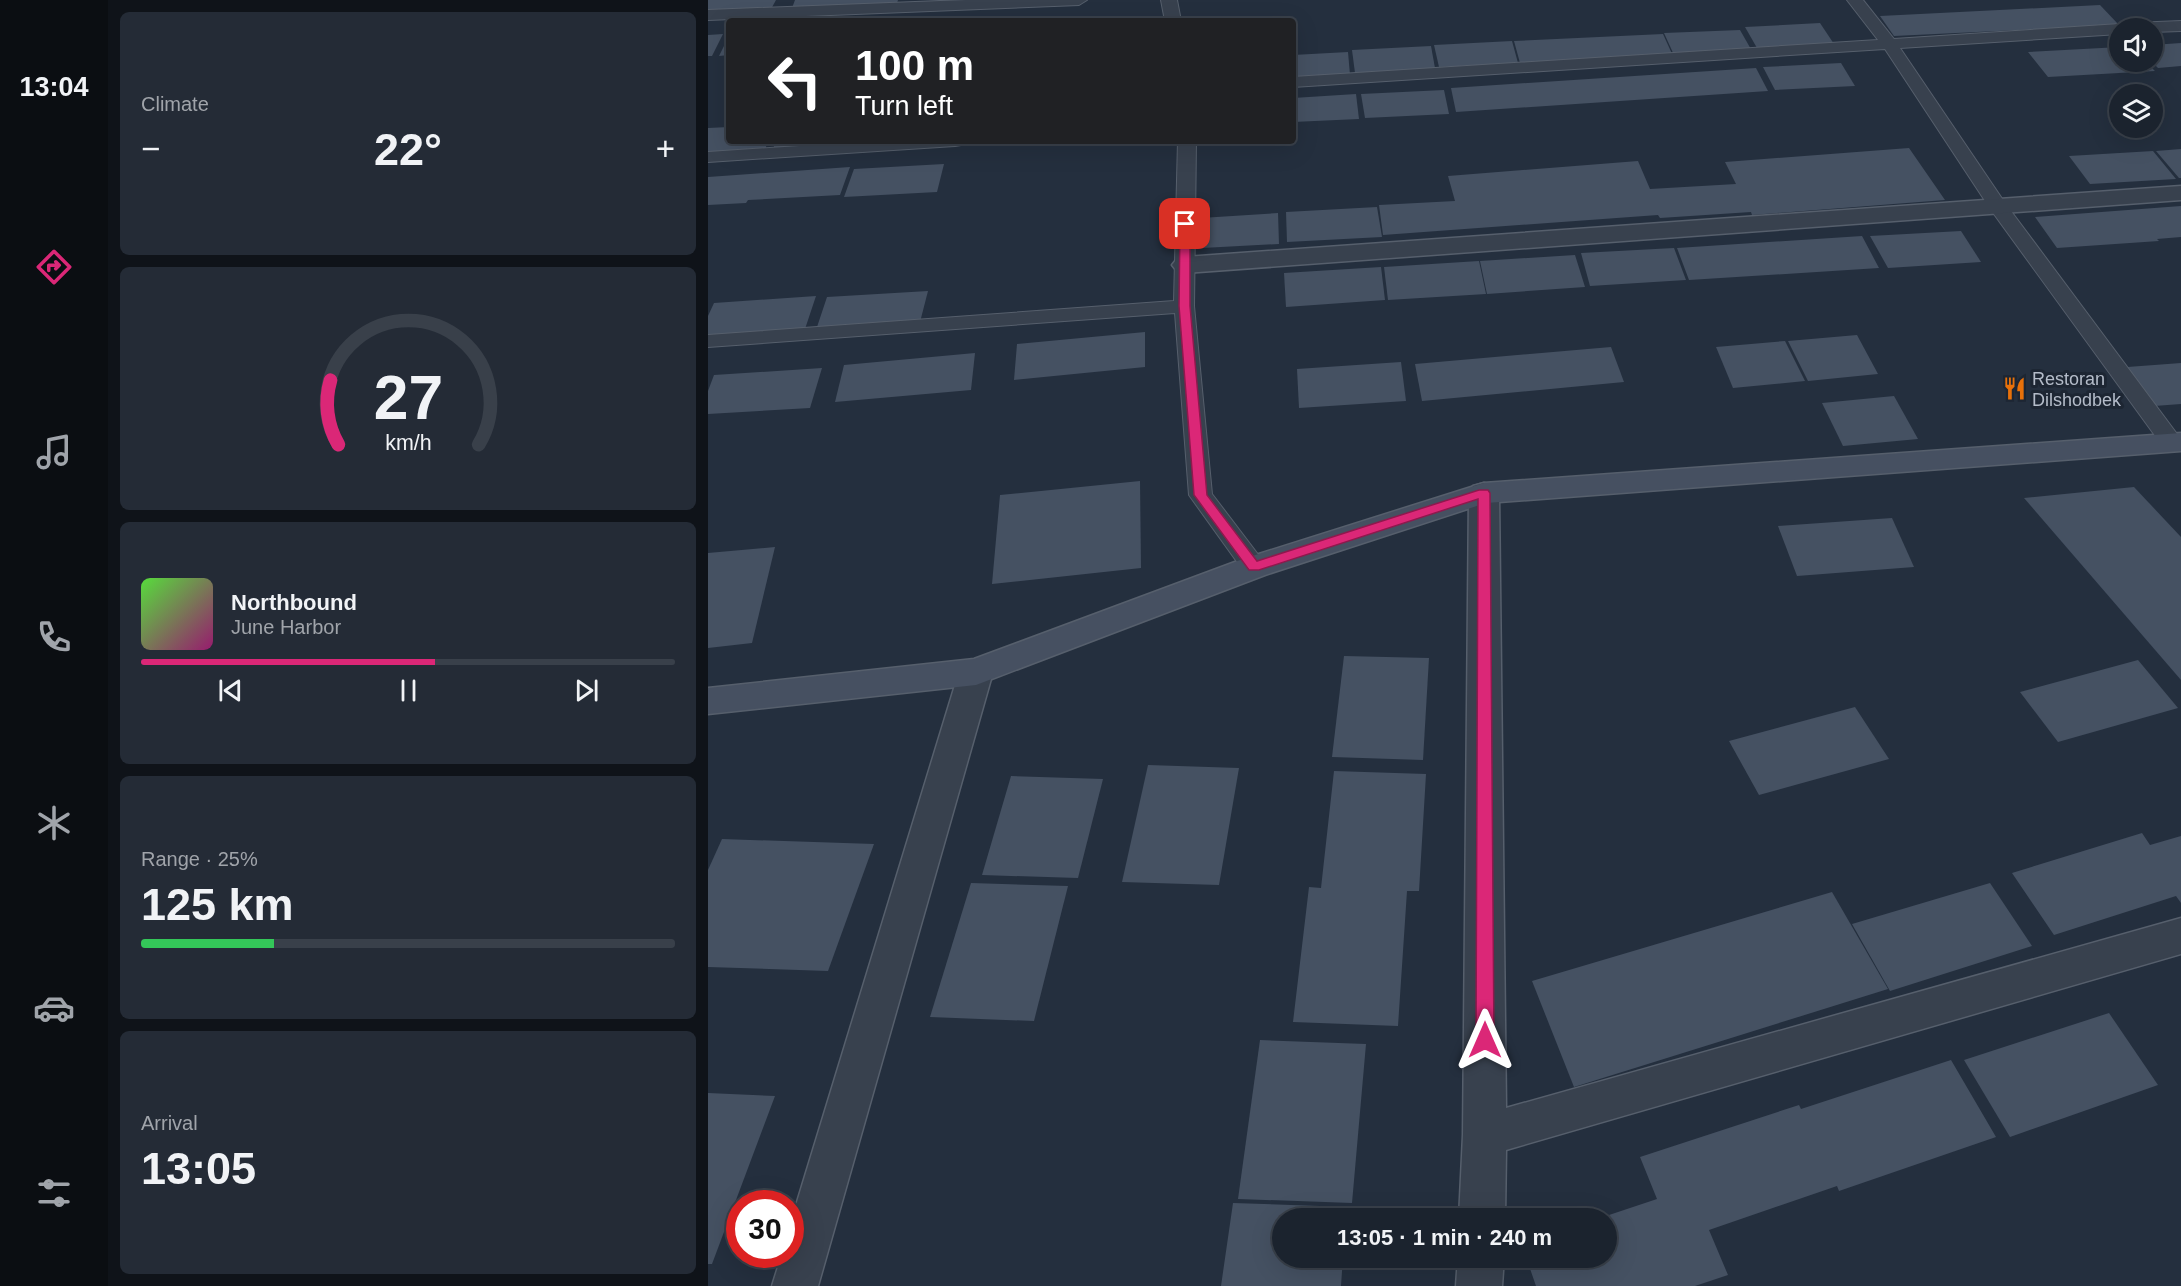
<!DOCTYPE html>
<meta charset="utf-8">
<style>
body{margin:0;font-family:Arial,sans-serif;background:#242b36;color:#f1f3f6;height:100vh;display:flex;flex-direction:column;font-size:22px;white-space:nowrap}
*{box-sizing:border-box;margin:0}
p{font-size:20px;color:#a0a4aa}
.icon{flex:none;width:33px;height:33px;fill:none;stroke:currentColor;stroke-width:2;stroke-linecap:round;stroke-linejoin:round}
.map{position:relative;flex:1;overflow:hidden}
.drawer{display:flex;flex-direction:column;gap:12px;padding:12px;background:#0f1319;width:600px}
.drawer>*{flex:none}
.banner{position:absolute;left:18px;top:18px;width:570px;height:126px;border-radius:6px;box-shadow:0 6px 24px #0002,0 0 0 2px #39404a;background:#202124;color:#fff;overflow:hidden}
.controls{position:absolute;left:1401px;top:18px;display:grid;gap:12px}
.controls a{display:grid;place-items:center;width:54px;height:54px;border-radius:50%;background:#1b232e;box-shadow:0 6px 24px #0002,0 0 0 2px #39404a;font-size:30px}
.speed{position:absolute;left:18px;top:1190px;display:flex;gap:12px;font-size:30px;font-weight:700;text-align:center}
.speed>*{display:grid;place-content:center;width:78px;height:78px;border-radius:50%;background:#1b232e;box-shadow:0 6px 24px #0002,0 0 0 2px #39404a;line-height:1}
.speed .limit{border:9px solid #d22;background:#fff;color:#111}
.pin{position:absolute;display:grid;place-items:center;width:51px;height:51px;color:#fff;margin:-26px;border-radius:12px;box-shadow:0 3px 9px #0006}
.me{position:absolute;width:66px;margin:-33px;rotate:0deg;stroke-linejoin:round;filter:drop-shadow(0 0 4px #0008)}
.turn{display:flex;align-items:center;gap:21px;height:126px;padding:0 30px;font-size:27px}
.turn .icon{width:78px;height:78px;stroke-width:2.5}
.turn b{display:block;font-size:42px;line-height:51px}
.big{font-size:45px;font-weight:700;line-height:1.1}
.drawer .widget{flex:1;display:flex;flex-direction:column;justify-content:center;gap:9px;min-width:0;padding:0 21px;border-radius:9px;background:#242b36}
.drawer .dial{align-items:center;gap:0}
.dial svg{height:156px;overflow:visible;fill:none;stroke:#39404a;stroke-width:7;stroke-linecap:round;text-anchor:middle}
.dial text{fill:#f1f3f6;stroke:none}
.song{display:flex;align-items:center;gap:18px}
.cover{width:72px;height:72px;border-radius:9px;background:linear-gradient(135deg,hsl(110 70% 55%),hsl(320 70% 35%))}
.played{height:6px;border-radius:3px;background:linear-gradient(90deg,#db2777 55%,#39404a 55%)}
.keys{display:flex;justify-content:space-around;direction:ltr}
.heat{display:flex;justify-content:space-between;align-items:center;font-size:33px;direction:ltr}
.charge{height:9px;border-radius:4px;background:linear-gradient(90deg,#34c759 25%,#39404a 0)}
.trip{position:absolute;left:564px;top:1208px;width:345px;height:60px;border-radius:30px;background:#1b232e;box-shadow:0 6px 24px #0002,0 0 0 2px #39404a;font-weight:700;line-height:60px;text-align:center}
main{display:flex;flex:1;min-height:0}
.dock{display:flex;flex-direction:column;width:108px;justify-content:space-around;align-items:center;background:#0b0e12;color:#a0a4aa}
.dock .icon{width:42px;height:42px}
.dock .selected{color:#db2777}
.dock b{font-size:27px;color:#f1f3f6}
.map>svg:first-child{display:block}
.building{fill:#455162}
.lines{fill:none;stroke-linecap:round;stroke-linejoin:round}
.lane-casing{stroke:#565f6c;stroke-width:2}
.street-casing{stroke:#565f6c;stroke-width:3}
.secondary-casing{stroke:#565f6c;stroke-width:3}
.lane{fill:#38414e;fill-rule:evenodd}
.street{fill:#38414e;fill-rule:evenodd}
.secondary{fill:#465061;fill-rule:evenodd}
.route{fill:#db2777;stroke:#8e194d;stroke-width:1.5}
.labels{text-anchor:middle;stroke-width:6;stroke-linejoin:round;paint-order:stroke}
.poi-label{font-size:18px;fill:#b4bcc9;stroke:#1d2633;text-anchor:start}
</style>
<main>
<nav class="dock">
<b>13:04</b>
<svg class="icon selected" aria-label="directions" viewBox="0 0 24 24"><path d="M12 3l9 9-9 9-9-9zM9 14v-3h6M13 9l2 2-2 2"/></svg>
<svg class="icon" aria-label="music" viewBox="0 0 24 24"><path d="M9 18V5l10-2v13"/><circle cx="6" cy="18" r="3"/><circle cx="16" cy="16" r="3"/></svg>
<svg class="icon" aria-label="phone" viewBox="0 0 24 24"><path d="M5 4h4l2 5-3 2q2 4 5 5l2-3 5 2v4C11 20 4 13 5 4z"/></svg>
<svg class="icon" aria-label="climate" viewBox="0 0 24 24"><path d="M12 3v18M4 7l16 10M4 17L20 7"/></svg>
<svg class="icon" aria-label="car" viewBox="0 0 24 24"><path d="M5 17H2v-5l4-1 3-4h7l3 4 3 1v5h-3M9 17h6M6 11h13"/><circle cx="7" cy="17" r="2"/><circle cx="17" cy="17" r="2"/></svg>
<svg class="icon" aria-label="filters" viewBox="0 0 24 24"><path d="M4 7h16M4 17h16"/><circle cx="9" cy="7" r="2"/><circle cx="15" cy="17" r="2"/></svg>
</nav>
<section class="drawer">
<div class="widget"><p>Climate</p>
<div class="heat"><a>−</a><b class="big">22°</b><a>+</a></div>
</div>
<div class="widget dial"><svg viewBox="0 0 100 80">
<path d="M14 69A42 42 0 1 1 86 69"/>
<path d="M14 69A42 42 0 0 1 10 36" stroke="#db2777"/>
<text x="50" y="56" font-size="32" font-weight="700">27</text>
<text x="50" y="72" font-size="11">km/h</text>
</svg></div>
<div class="widget">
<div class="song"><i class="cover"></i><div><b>Northbound</b><p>June Harbor</p></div></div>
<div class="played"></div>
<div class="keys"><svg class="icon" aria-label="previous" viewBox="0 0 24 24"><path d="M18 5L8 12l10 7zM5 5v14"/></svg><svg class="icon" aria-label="pause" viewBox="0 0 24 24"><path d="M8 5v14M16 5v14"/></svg><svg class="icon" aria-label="next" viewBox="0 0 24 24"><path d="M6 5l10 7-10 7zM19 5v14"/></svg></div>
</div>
<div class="widget"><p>Range · 25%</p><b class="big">125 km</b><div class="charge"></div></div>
<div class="widget"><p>Arrival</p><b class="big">13:05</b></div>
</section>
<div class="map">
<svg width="1473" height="1286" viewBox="0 0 1473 1286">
<rect width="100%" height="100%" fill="#242f3e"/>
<!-- building -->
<g class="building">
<polygon points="0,0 68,0 62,11 0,14"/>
<polygon points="87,0 190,0 189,3 84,8"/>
<polygon points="1392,5 1411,25 1186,36 1172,16"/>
<polygon points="1112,23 1126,44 1049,48 1037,27"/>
<polygon points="1032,30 1044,51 966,55 956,33"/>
<polygon points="15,34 4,56 0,56 0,35"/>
<polygon points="955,34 965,56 812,63 806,41"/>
<polygon points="21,36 21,55 11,56"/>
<polygon points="804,41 810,63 731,67 726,45"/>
<polygon points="1473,43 1473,66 1450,68 1444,62 1444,45"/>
<polygon points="723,46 727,68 647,73 644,50"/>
<polygon points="1412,47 1412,62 1438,62 1447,71 1340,77 1320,52"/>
<polygon points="640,52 642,75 585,78 585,55"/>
<polygon points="1133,63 1147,86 1067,90 1055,67"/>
<polygon points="1048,68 1060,91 748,112 743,88"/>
<polygon points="736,90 741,114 657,118 653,94"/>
<polygon points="648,94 651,119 585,122 585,98"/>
<polygon points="21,127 21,141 60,141 57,150 0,153 0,128"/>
<polygon points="68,141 155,141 154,144 65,149"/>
<polygon points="1201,148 1237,200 1044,215 1043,212 952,218 950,215 675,235 671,205 747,201 740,176 930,161 942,189 1028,184 1017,162"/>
<polygon points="1473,149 1473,178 1471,178 1448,151"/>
<polygon points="1445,151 1468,179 1382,184 1361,156"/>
<polygon points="236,164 229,192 136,197 146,169"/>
<polygon points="142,167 132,195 40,200 38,203 0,205 0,177"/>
<polygon points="1473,206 1473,237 1449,239 1451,241 1349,248 1327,217"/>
<polygon points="669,207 674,237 579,242 578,212"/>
<polygon points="570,213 571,244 476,249 477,219"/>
<polygon points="1253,231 1273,262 1180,268 1162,236"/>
<polygon points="1154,236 1171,268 981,280 969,248"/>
<polygon points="966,248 978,280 882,286 873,253"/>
<polygon points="867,255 877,287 779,294 772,261"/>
<polygon points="771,261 778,294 680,300 676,267"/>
<polygon points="673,267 677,300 578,307 576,273"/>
<polygon points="220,291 211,326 107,333 119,297"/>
<polygon points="108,296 96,332 0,338 0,316 6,303"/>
<polygon points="437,332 437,367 306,380 309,344"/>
<polygon points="1149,335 1170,374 1100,381 1080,341"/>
<polygon points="1077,341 1097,381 1025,388 1008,347"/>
<polygon points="903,347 916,382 714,401 707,364"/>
<polygon points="267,353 263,390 127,402 136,365"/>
<polygon points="693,362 698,401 591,408 589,369"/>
<polygon points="1473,363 1473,404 1433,407 1406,368"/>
<polygon points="114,368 102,408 0,414 0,391 6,375"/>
<polygon points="1186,396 1210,439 1135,446 1114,403"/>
<polygon points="432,481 433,568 284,584 292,495"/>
<polygon points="1426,487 1473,537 1473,680 1316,498"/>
<polygon points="1184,518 1206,567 1089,576 1070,526"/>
<polygon points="67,547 44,643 0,648 0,553"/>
<polygon points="636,656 721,658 715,760 624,757"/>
<polygon points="1430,660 1470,708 1350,742 1312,692"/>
<polygon points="1147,707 1181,759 1051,795 1021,741"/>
<polygon points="440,765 531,768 511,885 414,882"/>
<polygon points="626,771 718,774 711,891 699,891 690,1026 585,1022 601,887 613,888"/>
<polygon points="303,776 395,779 370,878 274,875"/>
<polygon points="1434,833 1442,845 1473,836 1473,903 1468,896 1346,935 1304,873"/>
<polygon points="14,839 166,844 120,971 0,967 0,870"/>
<polygon points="263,883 360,886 326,1021 222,1017"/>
<polygon points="1282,883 1324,946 1182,991 1144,924"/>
<polygon points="1124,892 1180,989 866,1087 824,981"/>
<polygon points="1401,1013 1450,1085 1302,1137 1256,1060"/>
<polygon points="552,1040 658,1044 644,1203 530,1199"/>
<polygon points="1243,1060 1288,1137 1131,1191 1129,1186 1001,1230 1020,1275 987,1286 828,1286 818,1257 898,1257 898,1218 892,1218 949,1199 932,1157 1091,1105 1093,1109"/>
<polygon points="0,1093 67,1096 4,1264 0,1264"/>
<polygon points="525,1203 640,1207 639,1218 574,1218 574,1257 635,1257 633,1286 513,1286"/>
</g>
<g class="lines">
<defs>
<g id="lane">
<polygon points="258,0 379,0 371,5 0,20 0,10"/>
<polygon points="453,0 469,0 473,21 457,21"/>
<polygon points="1139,0 1155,0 1186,39 1412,24 1418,27 1425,23 1473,21 1473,31 1444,32 1444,28 1412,28 1412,34 1192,48 1297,203 1472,438 1472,448 1464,450 1456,448 1283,210 1177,49 585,87 585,77 1170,40"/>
<polygon points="166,141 256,141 253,145 247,146 0,162 0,152"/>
<polygon points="470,141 488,141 486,306 504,494 555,561 558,567 555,573 546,576 537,573 481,495 467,313 0,347 0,335 466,301"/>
</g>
<g id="street">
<polygon points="1473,186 1473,200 477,273 468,270 464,265 468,260 477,257"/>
<polygon points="776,483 787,486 791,493 798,1108 1473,918 1473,954 798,1150 797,1218 751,1218 755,1135 761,493 765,486"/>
<polygon points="268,659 280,663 285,672 110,1286 64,1286 74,1254 82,1254 82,1225 251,672 256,663"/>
<polygon points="750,1257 796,1257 794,1286 748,1286"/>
</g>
<polygon id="secondary" points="1473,433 1473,451 778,503 557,575 268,685 0,714 0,688 266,659 535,559 776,483"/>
</defs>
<!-- lane casing -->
<use href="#lane" class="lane-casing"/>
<!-- street casing -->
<use href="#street" class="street-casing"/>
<!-- secondary casing -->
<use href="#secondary" class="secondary-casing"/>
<!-- lane -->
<use href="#lane" class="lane"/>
<!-- street -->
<use href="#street" class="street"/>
<!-- secondary -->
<use href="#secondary" class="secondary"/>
</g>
<!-- route -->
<polygon class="route" points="477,221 482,224 482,306 499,495 549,561 771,490 780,490 782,493 786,1040 783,1046 777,1048 771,1046 768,1040 770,499 551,570 541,570 486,495 471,306 472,224"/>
<!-- icons -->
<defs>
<symbol id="restaurant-bare" viewBox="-9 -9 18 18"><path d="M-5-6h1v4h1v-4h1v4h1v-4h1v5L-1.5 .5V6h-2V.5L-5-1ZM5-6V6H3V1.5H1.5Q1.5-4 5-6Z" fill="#e8710a" stroke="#1d2633" stroke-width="2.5" paint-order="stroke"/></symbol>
</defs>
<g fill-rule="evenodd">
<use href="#restaurant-bare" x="1290" y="372" width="33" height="33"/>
</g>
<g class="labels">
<!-- poi labels -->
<g class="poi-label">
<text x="1324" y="385">Restoran<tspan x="1324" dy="21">Dilshodbek</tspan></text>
</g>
</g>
</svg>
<div class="controls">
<a><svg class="icon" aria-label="sound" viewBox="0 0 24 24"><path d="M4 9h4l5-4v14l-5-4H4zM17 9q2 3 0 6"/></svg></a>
<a><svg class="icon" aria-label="layers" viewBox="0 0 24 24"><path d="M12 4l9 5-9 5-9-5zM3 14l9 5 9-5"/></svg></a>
</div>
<div class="speed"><div class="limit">30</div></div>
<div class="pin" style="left:477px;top:224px;background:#d93025"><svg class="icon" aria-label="arrive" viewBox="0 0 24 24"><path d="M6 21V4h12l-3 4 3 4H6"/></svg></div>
<svg class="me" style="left:777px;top:1040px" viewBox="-20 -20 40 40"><path d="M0-17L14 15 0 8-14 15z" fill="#db2777" stroke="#fff" stroke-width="4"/></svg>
<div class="trip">13:05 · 1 min · 240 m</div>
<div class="banner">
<div class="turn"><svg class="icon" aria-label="left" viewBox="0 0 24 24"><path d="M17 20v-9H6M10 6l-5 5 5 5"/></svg><div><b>100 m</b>Turn left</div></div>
</div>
</div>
</main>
